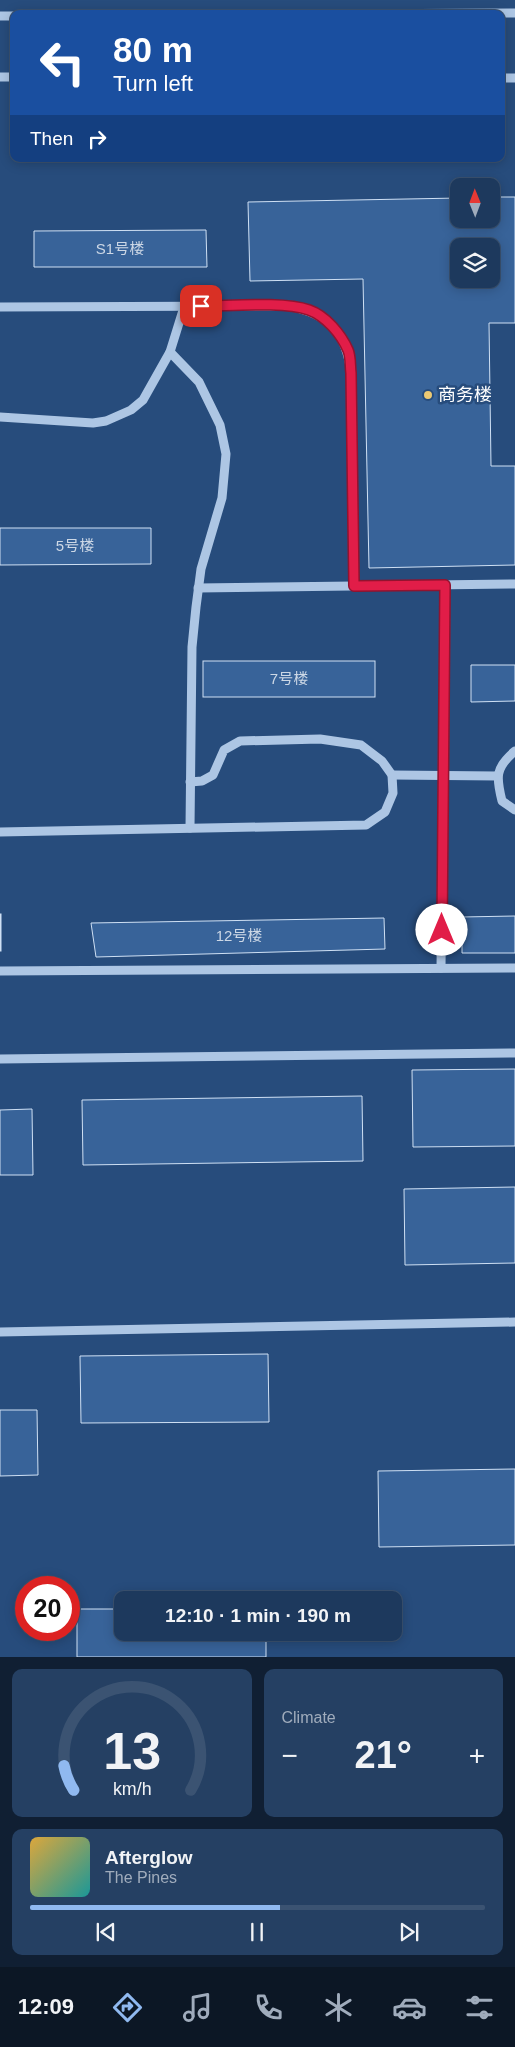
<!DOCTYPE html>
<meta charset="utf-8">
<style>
body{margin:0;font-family:Helvetica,"Noto Sans SC",sans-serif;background:#254063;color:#f1f3f6;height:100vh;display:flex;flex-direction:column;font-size:19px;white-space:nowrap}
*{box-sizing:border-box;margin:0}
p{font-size:16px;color:#a0acbc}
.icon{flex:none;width:28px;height:28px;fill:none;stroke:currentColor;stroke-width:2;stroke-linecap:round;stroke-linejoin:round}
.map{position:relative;height:1657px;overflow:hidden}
.sheet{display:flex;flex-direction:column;gap:12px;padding:12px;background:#101f33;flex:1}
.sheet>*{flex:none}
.hud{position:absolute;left:10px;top:10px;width:495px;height:152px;border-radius:10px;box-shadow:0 2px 12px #0003,0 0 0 1px #3b5372;background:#1a4fa0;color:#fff;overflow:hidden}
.needle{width:32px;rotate:359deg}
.fabs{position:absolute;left:450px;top:178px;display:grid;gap:10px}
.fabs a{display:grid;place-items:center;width:50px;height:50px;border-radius:10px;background:#1d395d;box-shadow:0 2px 12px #0003,0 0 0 1px #3b5372;font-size:25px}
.speed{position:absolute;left:15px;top:1576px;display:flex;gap:10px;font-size:25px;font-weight:700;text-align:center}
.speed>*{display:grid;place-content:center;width:65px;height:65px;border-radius:50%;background:#1d395d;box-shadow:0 2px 12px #0003,0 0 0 1px #3b5372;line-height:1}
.speed .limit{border:8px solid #d22;background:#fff;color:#111}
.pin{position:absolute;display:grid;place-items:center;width:42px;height:42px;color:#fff;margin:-21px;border-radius:10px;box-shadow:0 2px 8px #0006}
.me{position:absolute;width:55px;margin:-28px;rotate:0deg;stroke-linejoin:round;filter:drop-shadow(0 0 4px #0008)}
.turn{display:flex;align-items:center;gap:18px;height:105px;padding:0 20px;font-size:22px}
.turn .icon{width:65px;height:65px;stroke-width:2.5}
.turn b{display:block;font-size:35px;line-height:42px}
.then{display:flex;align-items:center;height:48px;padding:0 20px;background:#0003;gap:10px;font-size:19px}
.big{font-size:38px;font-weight:600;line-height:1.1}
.sheet .tile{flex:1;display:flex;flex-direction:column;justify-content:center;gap:8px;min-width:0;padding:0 18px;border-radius:10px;background:#254063}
.sheet .dial{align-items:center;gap:0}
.dial svg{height:130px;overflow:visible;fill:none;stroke:#3b5372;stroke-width:7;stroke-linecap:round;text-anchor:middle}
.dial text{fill:#f1f3f6;stroke:none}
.song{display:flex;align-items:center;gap:15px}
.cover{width:60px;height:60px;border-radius:8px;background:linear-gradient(135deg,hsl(40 70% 55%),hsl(180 70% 35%))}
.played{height:5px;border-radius:2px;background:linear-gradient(90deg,#90b9f0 55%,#3b5372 55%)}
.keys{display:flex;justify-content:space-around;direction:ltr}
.heat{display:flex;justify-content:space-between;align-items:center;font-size:28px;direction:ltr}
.sheet .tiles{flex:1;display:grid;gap:12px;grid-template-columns:1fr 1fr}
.tile:last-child{grid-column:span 2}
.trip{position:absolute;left:114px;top:1591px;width:288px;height:50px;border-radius:10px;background:#1d395d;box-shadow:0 2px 12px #0003,0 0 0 1px #3b5372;font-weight:600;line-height:50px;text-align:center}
.tabs{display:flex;height:80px;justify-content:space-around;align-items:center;background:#0c1725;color:#a0acbc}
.tabs .icon{width:35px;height:35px}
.tabs .on{color:#90b9f0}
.tabs b{font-size:22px;color:#f1f3f6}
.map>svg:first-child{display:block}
.building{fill:#386399;stroke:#cfe0f4;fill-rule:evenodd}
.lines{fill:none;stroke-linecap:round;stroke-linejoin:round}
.minor{stroke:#adc6e4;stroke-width:9}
.route-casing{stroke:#92132f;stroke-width:12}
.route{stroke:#e11d48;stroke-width:9}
.poi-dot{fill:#ecc973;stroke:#274c7c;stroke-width:2}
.labels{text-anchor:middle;stroke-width:5;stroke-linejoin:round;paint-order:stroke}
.number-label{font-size:15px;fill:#cdd8e6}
.poi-label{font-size:18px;fill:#fff;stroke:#274c7c;text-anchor:start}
</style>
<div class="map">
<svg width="515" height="1657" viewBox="0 0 515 1657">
<rect width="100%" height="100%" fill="#274c7c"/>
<!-- building -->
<g class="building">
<path d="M491,197H515V323H489L491,466H515V565L369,568L363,279L250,281L248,202L459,198V219H491ZM459,246H491V279H459Z"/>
<polygon points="206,230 207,267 34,267 34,231"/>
<polygon points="0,528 151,528 151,564 0,565"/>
<rect x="203" y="661" width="172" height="36"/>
<polygon points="471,665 515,665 515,701 471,702"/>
<rect x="0" y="914" width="1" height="37"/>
<polygon points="515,916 515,953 462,953 462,917"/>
<polygon points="384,918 385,949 96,957 91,923"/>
<polygon points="515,1069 515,1146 413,1147 412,1070"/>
<polygon points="362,1096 363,1161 83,1165 82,1100"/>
<polygon points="32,1109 33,1175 0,1175 0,1110"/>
<polygon points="515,1187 515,1263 405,1265 404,1189"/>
<polygon points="268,1354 269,1422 81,1423 80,1356"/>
<polygon points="0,1410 37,1410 38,1475 0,1476"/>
<polygon points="515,1469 515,1545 379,1547 378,1471"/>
<polygon points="77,1609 122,1609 122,1632 266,1632 266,1657 77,1657"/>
</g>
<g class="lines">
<!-- minor -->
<g class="minor">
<polyline points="329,14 515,13"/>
<polyline points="0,16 14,16"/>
<polyline points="0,77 14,77"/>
<polyline points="501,78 515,78"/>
<path d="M0,307L289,306C329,314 346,332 351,373L354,586"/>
<polyline points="170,352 199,382 220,425 226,454 222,498 201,569 196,607 192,647 190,828"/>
<polyline points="0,417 93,423 106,421 131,410 143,400 170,352 184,307"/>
<polyline points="198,588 515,584"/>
<path d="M515,751C495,768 496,777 502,801L515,810"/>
<polyline points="392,775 497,776"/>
<polyline points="0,832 366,825 385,812 393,793 392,775 382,761 361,745 320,739 240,741 224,750 213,775 202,781 190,782"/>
<polyline points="441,968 445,585"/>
<polyline points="0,971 515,968"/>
<polyline points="0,1059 515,1053"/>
<polyline points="0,1332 515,1322"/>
</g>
</g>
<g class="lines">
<defs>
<path id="route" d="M201,306C230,306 283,301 309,310C326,316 341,334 348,350C351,357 350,366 351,373L354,586L445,585L442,930"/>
</defs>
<!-- route casing -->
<use href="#route" class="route-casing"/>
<!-- route -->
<use href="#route" class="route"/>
</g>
<!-- markers -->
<circle class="poi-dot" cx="428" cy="395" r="5"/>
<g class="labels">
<!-- number labels -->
<g class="number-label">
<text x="120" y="254">S1号楼</text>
<text x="75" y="551">5号楼</text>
<text x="289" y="684">7号楼</text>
<text x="239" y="941">12号楼</text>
</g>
<!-- poi labels -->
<g class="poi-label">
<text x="438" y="401">商务楼</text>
</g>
</g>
</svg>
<div class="fabs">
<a><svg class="needle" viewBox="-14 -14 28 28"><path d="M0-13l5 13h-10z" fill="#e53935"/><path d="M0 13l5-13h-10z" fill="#a0acbc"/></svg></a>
<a><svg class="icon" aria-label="layers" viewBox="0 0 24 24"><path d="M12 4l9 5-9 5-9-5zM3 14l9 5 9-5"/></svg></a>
</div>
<div class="speed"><div class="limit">20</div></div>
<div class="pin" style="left:201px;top:306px;background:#d93025"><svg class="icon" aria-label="arrive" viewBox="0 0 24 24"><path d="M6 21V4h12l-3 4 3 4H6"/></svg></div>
<svg class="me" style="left:442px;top:930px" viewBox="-20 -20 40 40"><circle r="19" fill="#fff"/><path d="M0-13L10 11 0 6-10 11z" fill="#e11d48"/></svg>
<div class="trip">12:10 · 1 min · 190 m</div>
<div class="hud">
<div class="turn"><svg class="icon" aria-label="left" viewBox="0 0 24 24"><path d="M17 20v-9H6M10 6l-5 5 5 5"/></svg><div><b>80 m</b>Turn left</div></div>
<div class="then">Then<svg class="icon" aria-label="right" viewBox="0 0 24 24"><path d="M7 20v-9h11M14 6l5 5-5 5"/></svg></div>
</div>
</div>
<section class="sheet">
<div class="tiles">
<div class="tile dial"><svg viewBox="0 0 100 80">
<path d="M14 69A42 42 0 1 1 86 69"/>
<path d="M14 69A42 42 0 0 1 8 54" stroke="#90b9f0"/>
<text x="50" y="56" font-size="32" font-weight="700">13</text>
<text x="50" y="72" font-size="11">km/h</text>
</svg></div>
<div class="tile"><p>Climate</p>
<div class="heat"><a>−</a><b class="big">21°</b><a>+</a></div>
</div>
<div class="tile">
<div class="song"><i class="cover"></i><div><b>Afterglow</b><p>The Pines</p></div></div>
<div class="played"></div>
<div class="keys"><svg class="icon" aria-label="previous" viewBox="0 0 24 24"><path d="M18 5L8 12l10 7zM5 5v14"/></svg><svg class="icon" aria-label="pause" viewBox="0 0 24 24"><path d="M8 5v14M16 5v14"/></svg><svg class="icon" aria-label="next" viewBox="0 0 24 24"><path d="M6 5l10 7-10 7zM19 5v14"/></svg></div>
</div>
</div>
</section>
<nav class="tabs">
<b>12:09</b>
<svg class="icon on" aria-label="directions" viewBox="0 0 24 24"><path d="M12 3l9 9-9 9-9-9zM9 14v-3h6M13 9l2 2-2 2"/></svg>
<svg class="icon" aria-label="music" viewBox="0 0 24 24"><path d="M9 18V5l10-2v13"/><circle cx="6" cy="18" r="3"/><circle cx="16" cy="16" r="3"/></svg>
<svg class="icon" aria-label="phone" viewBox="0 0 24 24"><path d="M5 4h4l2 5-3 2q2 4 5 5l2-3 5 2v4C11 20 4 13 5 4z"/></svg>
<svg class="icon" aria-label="climate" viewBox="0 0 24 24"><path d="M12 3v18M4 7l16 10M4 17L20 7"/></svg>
<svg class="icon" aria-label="car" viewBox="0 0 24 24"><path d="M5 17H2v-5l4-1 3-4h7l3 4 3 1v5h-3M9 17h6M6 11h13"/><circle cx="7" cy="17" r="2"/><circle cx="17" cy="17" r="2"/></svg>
<svg class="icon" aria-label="filters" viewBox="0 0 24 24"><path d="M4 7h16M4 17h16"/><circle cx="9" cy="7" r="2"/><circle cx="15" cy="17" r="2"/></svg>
</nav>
